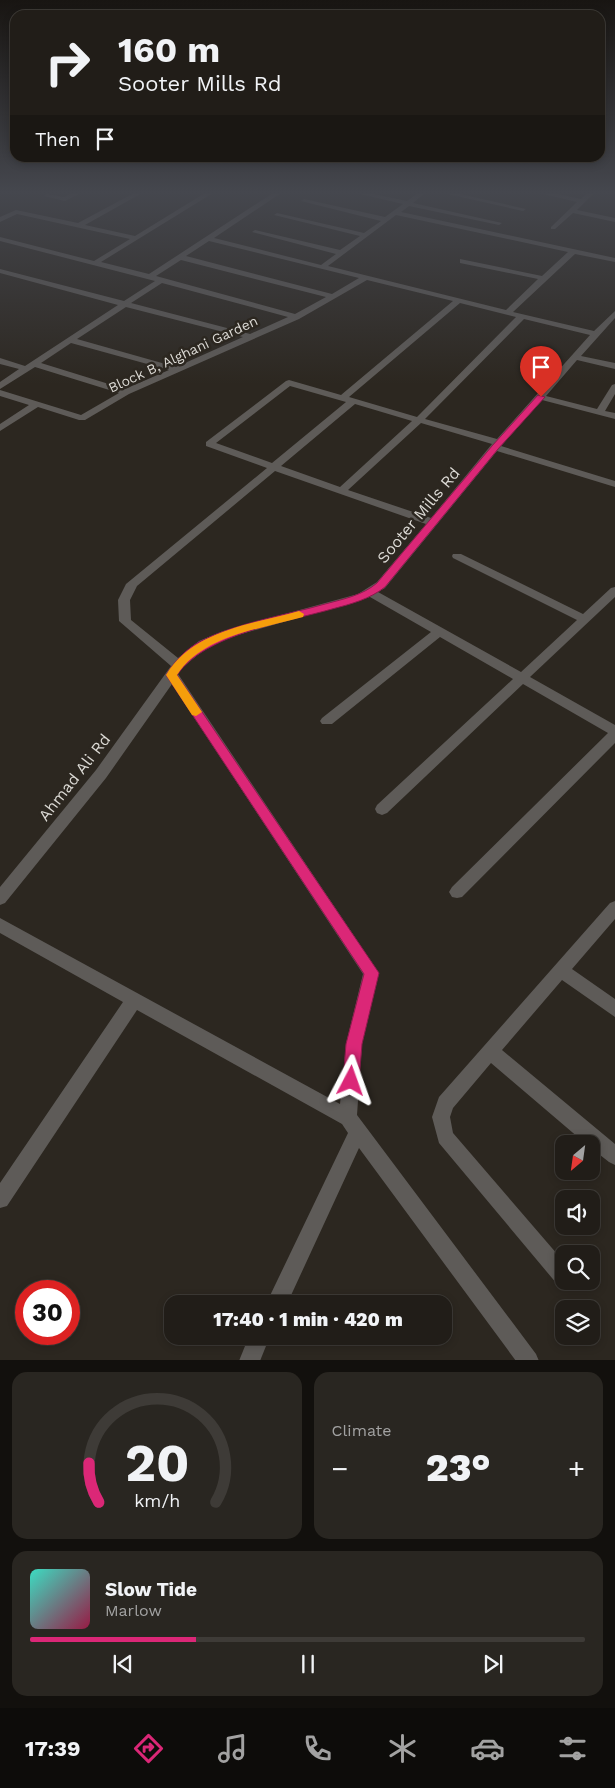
<!DOCTYPE html>
<meta charset="utf-8">
<style>
body{margin:0;font-family:"Work Sans",sans-serif;background:#292621;color:#f1f3f6;height:100vh;display:flex;flex-direction:column;font-size:19px;white-space:nowrap}
*{box-sizing:border-box;margin:0}
p{font-size:16px;color:#a2a2a2}
.icon{flex:none;width:28px;height:28px;fill:none;stroke:currentColor;stroke-width:2;stroke-linecap:round;stroke-linejoin:round}
.map{position:relative;height:1360px;overflow:hidden}
.panel{display:flex;flex-direction:column;gap:12px;padding:12px;background:#12100d;flex:1}
.panel>*{flex:none}
.guide{position:absolute;left:10px;top:10px;width:595px;height:152px;border-radius:15px;box-shadow:0 2px 8px #0003,0 0 0 1px #3e3b37;background:#211d18;color:#f1f3f6;overflow:hidden}
.needle{width:32px;rotate:209deg}
.fabs{position:absolute;left:555px;top:1135px;display:grid;gap:10px}
.fabs a{display:grid;place-items:center;width:45px;height:45px;border-radius:10px;background:#211d18;box-shadow:0 2px 8px #0003,0 0 0 1px #3e3b37;font-size:25px}
.speed{position:absolute;left:15px;top:1280px;display:flex;gap:10px;font-size:25px;font-weight:700;text-align:center}
.speed>*{display:grid;place-content:center;width:65px;height:65px;border-radius:50%;background:#211d18;box-shadow:0 2px 8px #0003,0 0 0 1px #3e3b37;line-height:1}
.speed .limit{border:8px solid #d22;background:#fff;color:#111}
.pin{position:absolute;display:grid;place-items:center;width:42px;height:42px;color:#fff;margin:-51px -21px;border-radius:50% 50% 50% 0;rotate:-45deg;box-shadow:0 0 5px #0007}
.pin .icon{rotate:45deg}
.me{position:absolute;width:55px;margin:-28px;rotate:4deg;stroke-linejoin:round;filter:drop-shadow(0 0 4px #0008)}
.turn{display:flex;align-items:center;gap:18px;height:105px;padding:0 25px;font-size:22px}
.turn .icon{width:65px;height:65px;stroke-width:2.5}
.turn b{display:block;font-size:35px;line-height:42px}
.then{display:flex;align-items:center;height:48px;padding:0 25px;background:#0003;gap:10px;font-size:19px}
.big{font-size:38px;font-weight:800;line-height:1.1}
.panel .widget{flex:1;display:flex;flex-direction:column;justify-content:center;gap:8px;min-width:0;padding:0 18px;border-radius:15px;background:#292621}
.panel .dial{align-items:center;gap:0}
.dial svg{height:130px;overflow:visible;fill:none;stroke:#3e3b37;stroke-width:7;stroke-linecap:round;text-anchor:middle}
.dial text{fill:#f1f3f6;stroke:none}
.song{display:flex;align-items:center;gap:15px}
.cover{width:60px;height:60px;border-radius:8px;background:linear-gradient(135deg,hsl(170 70% 55%),hsl(340 70% 35%))}
.played{height:5px;border-radius:2px;background:linear-gradient(90deg,#db2777 30%,#3e3b37 30%)}
.keys{display:flex;justify-content:space-around;direction:ltr}
.heat{display:flex;justify-content:space-between;align-items:center;font-size:28px;direction:ltr}
.panel .tiles{flex:1;display:grid;gap:12px;grid-template-columns:1fr 1fr}
.widget:last-child{grid-column:span 2}
.trip{position:absolute;left:164px;top:1295px;width:288px;height:50px;border-radius:15px;background:#211d18;box-shadow:0 2px 8px #0003,0 0 0 1px #3e3b37;font-weight:800;line-height:50px;text-align:center}
.dock{display:flex;height:80px;justify-content:space-around;align-items:center;background:#0d0c0a;color:#a2a2a2}
.dock .icon{width:35px;height:35px}
.dock .selected{color:#db2777}
.dock b{font-size:22px;color:#f1f3f6}
.map>svg:first-child{display:block}
.lines{fill:none;stroke-linecap:round;stroke-linejoin:round}
.minor{fill:#5e5b58;fill-rule:evenodd}
.route{fill:#db2777;stroke:#8e194d}
.slow{fill:#f59e0b}
.labels{text-anchor:middle;stroke-width:5;stroke-linejoin:round;paint-order:stroke}
.far-street-label{font-size:14px;fill:#dbd9d4;stroke:#2c2720}
.street-label{font-size:16px;fill:#dbd9d4;stroke:#2c2720}
</style>
<div class="map">
<svg width="615" height="1361" viewBox="0 0 615 1361">
<rect width="100%" height="100%" fill="#2c2720"/>
<g class="lines">
<!-- minor -->
<g class="minor">
<polygon points="72,193 81,193 65,201 44,196 47,194 64,197"/>
<path d="M134,193H142L85,225L135,236L205,193H213L101,262L149,274L273,193H281L214,238L321,265L336,254L252,232L255,230L340,250L360,236L274,215L277,213L364,233L381,221L301,201L304,199L385,217L403,204L356,193H369L407,201L418,193H425L413,203L502,223L499,225L409,206L401,212L615,258V262L575,254L513,312L594,331L615,311V318L581,356L615,363V369L577,360L546,396L597,409L612,385L615,384V394L605,411L615,413V419L542,400L501,446L615,481V487L497,451L385,588L378,592L521,672L577,620L453,558L452,556L453,554H461L583,614L611,588L615,587V597L530,677L615,725V743L462,897L457,898L452,897L449,892L452,887L608,733L523,684L387,813L382,815L377,813L375,809L377,805L513,679L440,637L332,724H322L320,721L322,718L431,632L370,597L231,637L207,647L182,668L178,674L379,973L362,1044L357,1115L536,1354L539,1361H516L359,1148L287,1304H266L348,1133L342,1124L137,1010L7,1206L0,1208V1183L123,1002L0,933V918L340,1104L346,1044L363,974L172,684L106,778L5,903L0,905V887L96,770L171,666L119,621L118,600L126,584L267,468L206,446V442L286,381L289,380L341,395L453,301L367,280L299,319L129,394L85,420H79L38,407L0,431V424L29,405L0,396V390L81,415L119,393L35,367L0,389V382L19,369L0,364V358L25,366L118,305L0,273V269L124,301L155,281L0,241V237L94,261L130,239L17,214L0,222V217L16,210L78,223ZM396,215L568,252L542,276L460,259V263L538,279L506,310L328,266ZM209,241L359,278L332,294L186,256ZM181,260L326,297L295,314L156,276ZM162,283L288,317L250,334L131,303ZM460,303L516,317L417,417L349,397ZM126,307L243,337L176,367L77,339ZM524,319L590,335L497,439L425,419ZM71,343L169,370L125,389L41,363ZM290,386L346,402L272,463L216,443ZM355,404L412,421L340,487L281,466ZM421,423L492,444L431,518L348,490ZM275,471L426,524L377,582L358,594L223,631L199,641L178,658L131,620L130,600L137,586Z"/>
<polygon points="443,193 456,193 526,209 523,211"/>
<polygon points="539,193 553,193 581,199 587,193 594,193 577,210 615,218 615,222 573,213 555,229 551,229 551,227 577,202"/>
<polygon points="615,901 615,919 572,969 615,999 615,1017 562,980 502,1050 615,1144 615,1165 609,1162 591,1148 591,1144 586,1144 491,1063 453,1108 450,1117 453,1133 564,1262 564,1281 572,1281 571,1284 564,1287 557,1284 439,1143 432,1117 439,1097 610,903"/>
<polygon points="249,1336 270,1336 260,1361 239,1361"/>
</g>
</g>
<!-- sky -->
<linearGradient id="sky" x2="0" y2="1"><stop stop-color="#181512"/><stop offset="0.5" stop-color="#45474e"/><stop offset="1" stop-color="#45474e" stop-opacity="0"/></linearGradient>
<rect width="615" height="384" fill="url(#sky)"/>
<!-- route -->
<path class="route" d="M538,395L545,397L498,449L385,587C370,599 351,604 332,609C287,622 204,634 177,675L379,973L362,1044L359,1081L357,1086L351,1089L346,1086L343,1081L346,1044L364,974L166,675C174,662 187,648 201,641C236,623 287,615 325,604C344,599 363,595 377,583L492,446Z"/>
<!-- slow -->
<path class="slow" d="M299,611L304,614L303,617C261,629 203,635 177,675L202,712L196,716L192,715L166,675C193,630 253,624 299,611Z"/>
<g class="labels">
<!-- far-street labels -->
<g class="far-street-label">
<text transform="translate(183 354) rotate(-25)" y="5">Block B, Alghani Garden</text>
</g>
<!-- street labels -->
<g class="street-label">
<text transform="translate(418 515) rotate(-50)" y="6">Sooter Mills Rd</text>
<text transform="translate(74 777) rotate(-52)" y="6">Ahmad Ali Rd</text>
</g>
</g>
</svg>
<div class="fabs">
<a><svg class="needle" viewBox="-14 -14 28 28"><path d="M0-13l5 13h-10z" fill="#e53935"/><path d="M0 13l5-13h-10z" fill="#a2a2a2"/></svg></a>
<a><svg class="icon" aria-label="sound" viewBox="0 0 24 24"><path d="M4 9h4l5-4v14l-5-4H4zM17 9q2 3 0 6"/></svg></a>
<a><svg class="icon" aria-label="search" viewBox="0 0 24 24"><circle cx="10" cy="10" r="6"/><path d="M15 15l6 6"/></svg></a>
<a><svg class="icon" aria-label="layers" viewBox="0 0 24 24"><path d="M12 4l9 5-9 5-9-5zM3 14l9 5 9-5"/></svg></a>
</div>
<div class="speed"><div class="limit">30</div></div>
<div class="pin" style="left:541px;top:397px;background:#d93025"><svg class="icon" aria-label="arrive" viewBox="0 0 24 24"><path d="M6 21V4h12l-3 4 3 4H6"/></svg></div>
<svg class="me" style="left:351px;top:1081px" viewBox="-20 -20 40 40"><path d="M0-17L14 15 0 8-14 15z" fill="#db2777" stroke="#fff" stroke-width="4"/></svg>
<div class="trip">17:40 · 1 min · 420 m</div>
<div class="guide">
<div class="turn"><svg class="icon" aria-label="right" viewBox="0 0 24 24"><path d="M7 20v-9h11M14 6l5 5-5 5"/></svg><div><b>160 m</b>Sooter Mills Rd</div></div>
<div class="then">Then<svg class="icon" aria-label="arrive" viewBox="0 0 24 24"><path d="M6 21V4h12l-3 4 3 4H6"/></svg></div>
</div>
</div>
<section class="panel">
<div class="tiles">
<div class="widget dial"><svg viewBox="0 0 100 80">
<path d="M14 69A42 42 0 1 1 86 69"/>
<path d="M14 69A42 42 0 0 1 8 45" stroke="#db2777"/>
<text x="50" y="56" font-size="32" font-weight="700">20</text>
<text x="50" y="72" font-size="11">km/h</text>
</svg></div>
<div class="widget"><p>Climate</p>
<div class="heat"><a>−</a><b class="big">23°</b><a>+</a></div>
</div>
<div class="widget">
<div class="song"><i class="cover"></i><div><b>Slow Tide</b><p>Marlow</p></div></div>
<div class="played"></div>
<div class="keys"><svg class="icon" aria-label="previous" viewBox="0 0 24 24"><path d="M18 5L8 12l10 7zM5 5v14"/></svg><svg class="icon" aria-label="pause" viewBox="0 0 24 24"><path d="M8 5v14M16 5v14"/></svg><svg class="icon" aria-label="next" viewBox="0 0 24 24"><path d="M6 5l10 7-10 7zM19 5v14"/></svg></div>
</div>
</div>
</section>
<nav class="dock">
<b>17:39</b>
<svg class="icon selected" aria-label="directions" viewBox="0 0 24 24"><path d="M12 3l9 9-9 9-9-9zM9 14v-3h6M13 9l2 2-2 2"/></svg>
<svg class="icon" aria-label="music" viewBox="0 0 24 24"><path d="M9 18V5l10-2v13"/><circle cx="6" cy="18" r="3"/><circle cx="16" cy="16" r="3"/></svg>
<svg class="icon" aria-label="phone" viewBox="0 0 24 24"><path d="M5 4h4l2 5-3 2q2 4 5 5l2-3 5 2v4C11 20 4 13 5 4z"/></svg>
<svg class="icon" aria-label="climate" viewBox="0 0 24 24"><path d="M12 3v18M4 7l16 10M4 17L20 7"/></svg>
<svg class="icon" aria-label="car" viewBox="0 0 24 24"><path d="M5 17H2v-5l4-1 3-4h7l3 4 3 1v5h-3M9 17h6M6 11h13"/><circle cx="7" cy="17" r="2"/><circle cx="17" cy="17" r="2"/></svg>
<svg class="icon" aria-label="filters" viewBox="0 0 24 24"><path d="M4 7h16M4 17h16"/><circle cx="9" cy="7" r="2"/><circle cx="15" cy="17" r="2"/></svg>
</nav>
